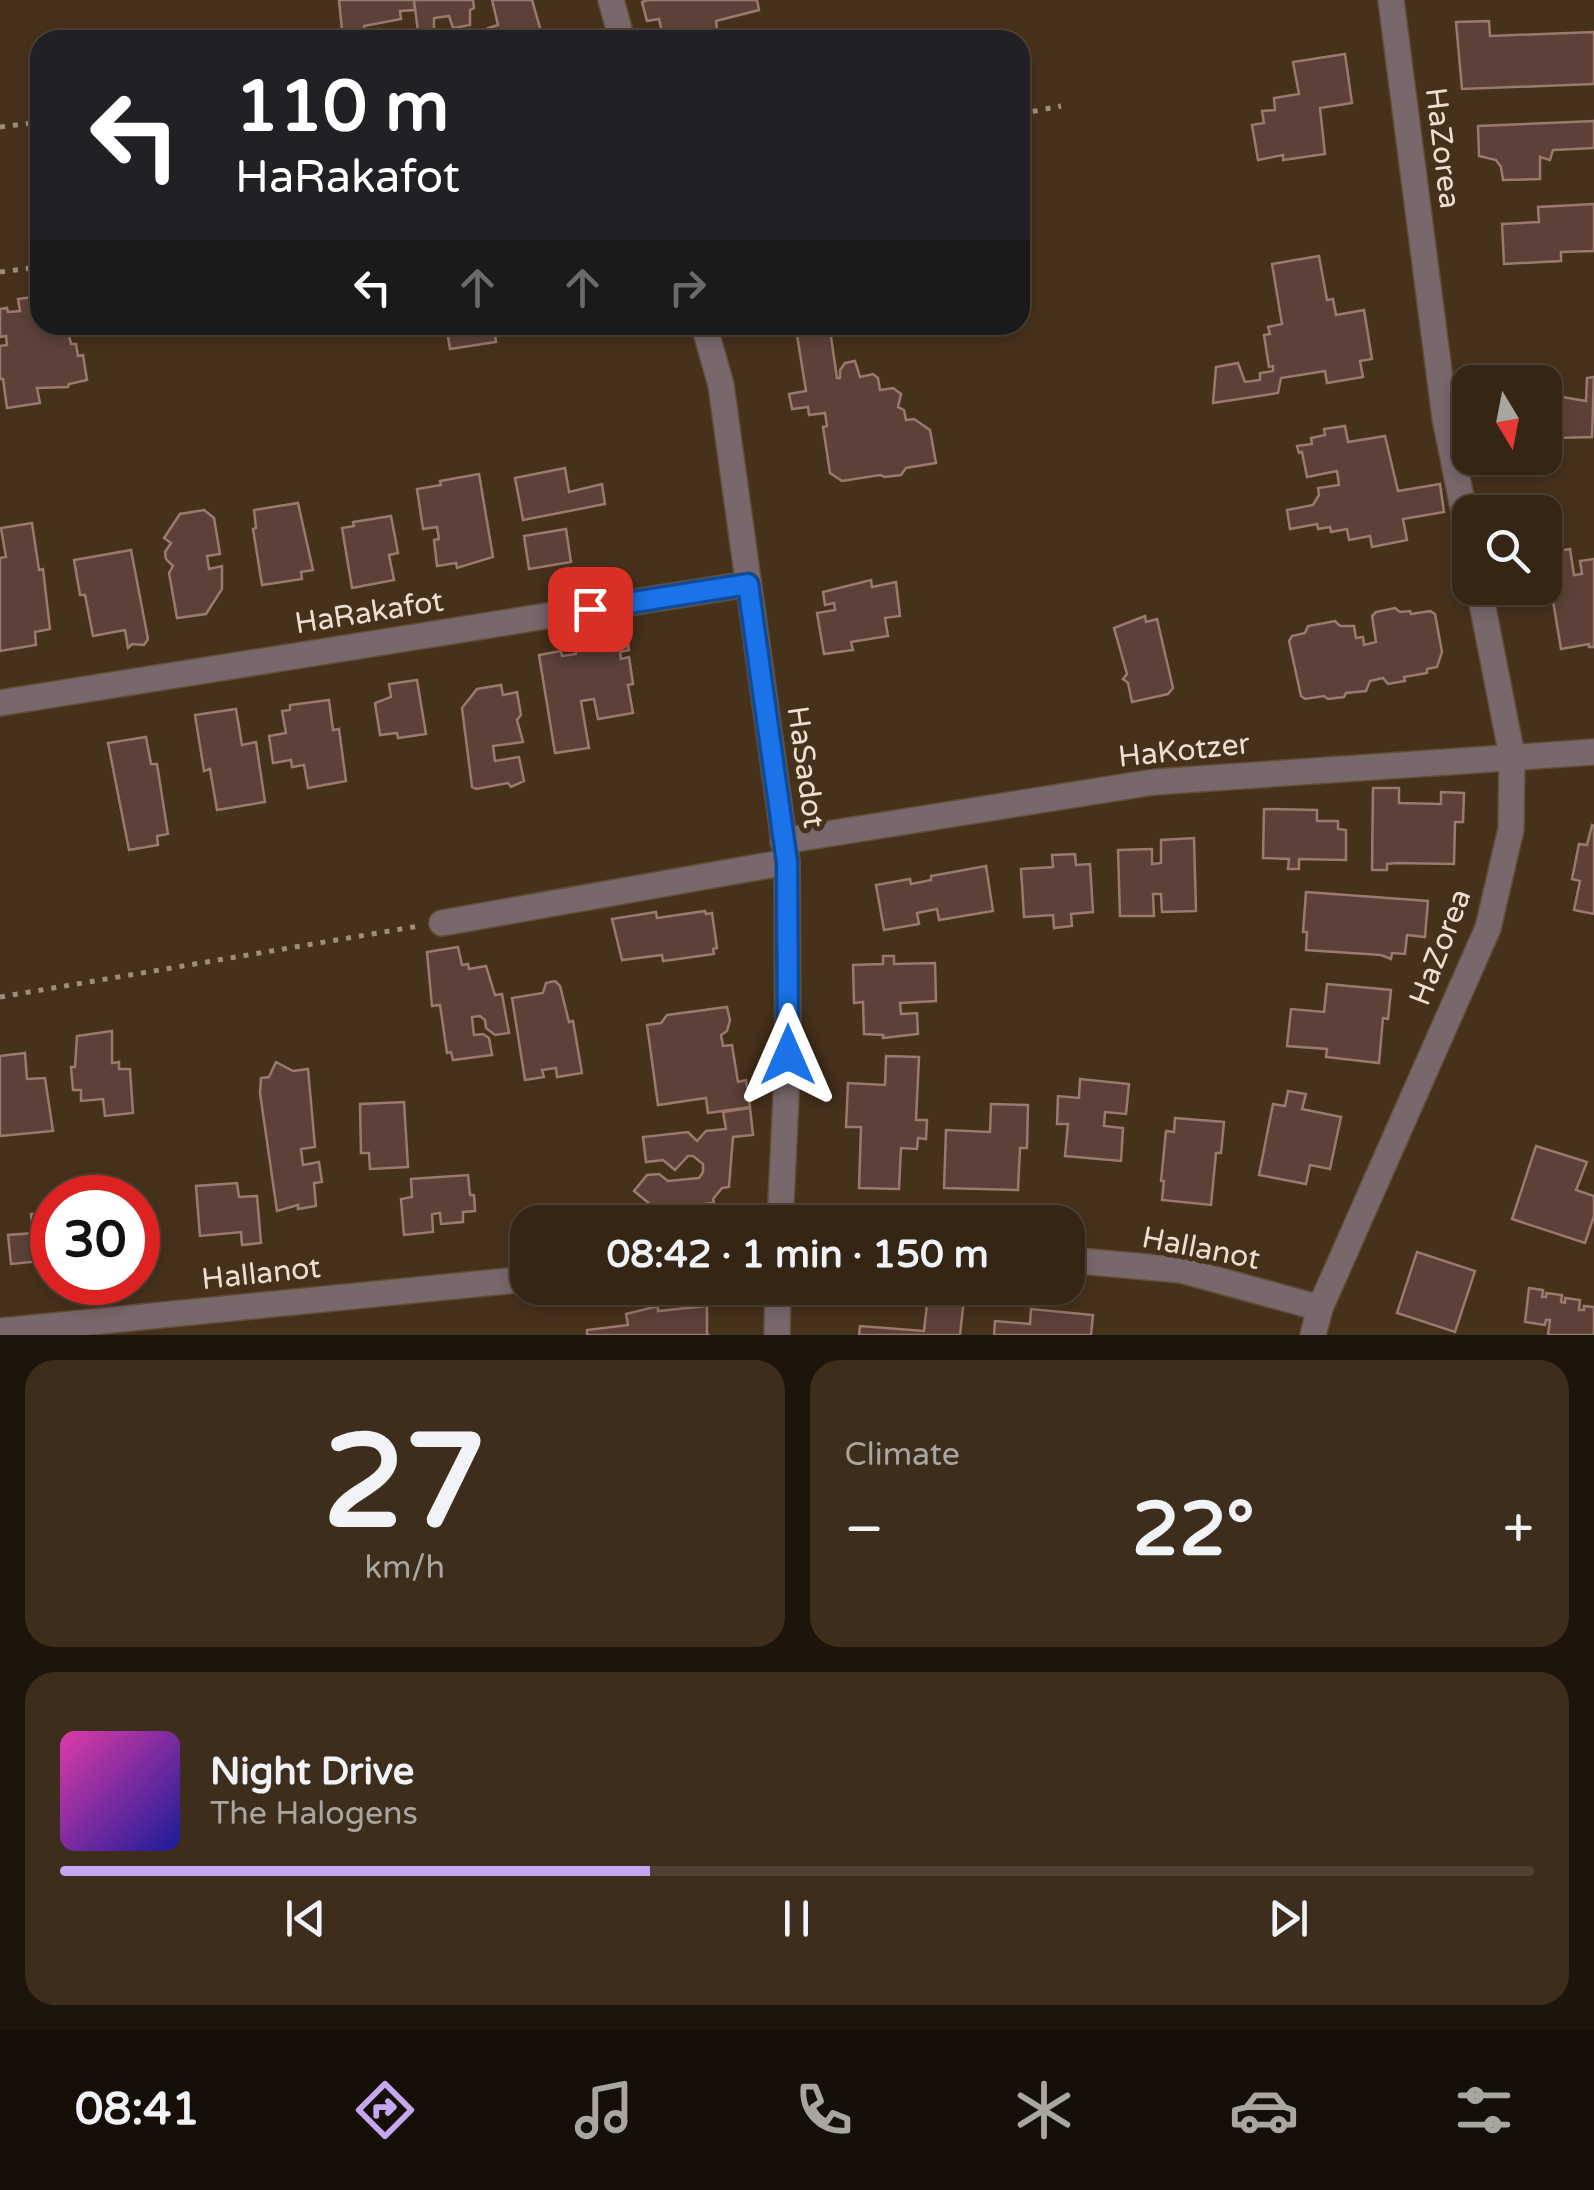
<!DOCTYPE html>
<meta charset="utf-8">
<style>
body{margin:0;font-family:"Varela Round",sans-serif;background:#3c2d1d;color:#f1f3f6;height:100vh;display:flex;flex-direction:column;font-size:38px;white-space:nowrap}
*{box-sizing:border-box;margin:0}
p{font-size:32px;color:#a9a5a0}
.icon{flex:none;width:55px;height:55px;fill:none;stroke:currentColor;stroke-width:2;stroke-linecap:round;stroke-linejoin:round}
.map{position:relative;height:1335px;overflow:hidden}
.drawer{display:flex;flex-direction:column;gap:25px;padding:25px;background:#1d140b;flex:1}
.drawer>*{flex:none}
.banner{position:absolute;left:30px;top:30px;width:1000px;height:305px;border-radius:30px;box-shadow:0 5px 15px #0003,0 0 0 2px #4e4234;background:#202124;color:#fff;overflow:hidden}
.needle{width:65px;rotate:170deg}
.buttons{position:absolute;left:1452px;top:365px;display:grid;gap:20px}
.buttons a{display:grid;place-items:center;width:110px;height:110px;border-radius:20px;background:#342514;box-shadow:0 5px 15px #0003,0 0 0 2px #4e4234;font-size:50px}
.speed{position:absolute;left:30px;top:1175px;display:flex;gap:20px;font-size:50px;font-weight:700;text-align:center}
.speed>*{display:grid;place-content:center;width:130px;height:130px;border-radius:50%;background:#342514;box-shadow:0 5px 15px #0003,0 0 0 2px #4e4234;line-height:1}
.speed .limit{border:15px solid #d22;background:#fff;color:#111}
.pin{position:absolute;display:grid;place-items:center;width:85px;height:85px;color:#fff;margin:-42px;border-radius:20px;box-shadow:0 5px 15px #0006}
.me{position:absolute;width:110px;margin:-55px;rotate:0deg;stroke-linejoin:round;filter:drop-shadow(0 0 8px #0008)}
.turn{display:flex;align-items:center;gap:35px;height:210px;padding:0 40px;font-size:45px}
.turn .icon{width:130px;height:130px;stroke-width:2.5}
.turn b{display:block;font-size:70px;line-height:85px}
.lanes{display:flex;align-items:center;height:95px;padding:0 40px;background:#0003;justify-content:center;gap:50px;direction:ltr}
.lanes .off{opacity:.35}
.big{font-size:75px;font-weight:700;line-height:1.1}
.drawer .card{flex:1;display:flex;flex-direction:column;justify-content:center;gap:15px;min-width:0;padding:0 35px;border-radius:30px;background:#3c2d1d}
.drawer .dial{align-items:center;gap:0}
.dial b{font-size:130px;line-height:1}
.song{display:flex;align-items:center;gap:30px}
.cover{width:120px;height:120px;border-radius:15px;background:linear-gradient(135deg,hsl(320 70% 55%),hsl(240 70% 35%))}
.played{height:10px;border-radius:5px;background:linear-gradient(90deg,#c5a7f1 40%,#4e4234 40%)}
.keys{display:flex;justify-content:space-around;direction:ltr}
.heat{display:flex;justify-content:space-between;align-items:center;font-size:55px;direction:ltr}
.drawer .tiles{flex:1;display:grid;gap:25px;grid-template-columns:1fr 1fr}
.card:last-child{grid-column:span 2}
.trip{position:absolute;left:510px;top:1205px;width:575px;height:100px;border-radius:30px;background:#342514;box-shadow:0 5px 15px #0003,0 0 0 2px #4e4234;font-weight:700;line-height:100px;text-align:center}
.dock{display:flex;height:160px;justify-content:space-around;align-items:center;background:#150f08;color:#a9a5a0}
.dock .icon{width:70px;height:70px}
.dock .selected{color:#c5a7f1}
.dock b{font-size:45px;color:#f1f3f6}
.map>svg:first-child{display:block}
.building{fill:#5d4138;stroke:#9b796e;stroke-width:2.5}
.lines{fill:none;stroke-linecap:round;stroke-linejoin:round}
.minor-casing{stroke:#614d38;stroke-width:28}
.tertiary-casing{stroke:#614d38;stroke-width:28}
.path{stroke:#9f8e7d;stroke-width:5;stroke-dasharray:5 8;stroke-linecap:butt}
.minor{stroke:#78686b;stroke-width:25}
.tertiary{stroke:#78686b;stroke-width:25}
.route-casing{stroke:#114b97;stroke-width:25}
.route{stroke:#1a73e8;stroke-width:18}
.labels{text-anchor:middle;stroke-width:10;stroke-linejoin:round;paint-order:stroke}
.street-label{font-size:30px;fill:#eddfd2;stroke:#46311b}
</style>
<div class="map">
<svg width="1594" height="1335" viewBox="0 0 1594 1335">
<rect width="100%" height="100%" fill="#46311b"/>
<!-- building -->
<g class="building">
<polygon points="339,0 414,0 415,10 400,11 401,19 364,26 366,40 343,40"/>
<polygon points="414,0 473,0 474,8 470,10 470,25 453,28 449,16 434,18 434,30 418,32"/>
<polygon points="492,0 532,0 542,35 524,40 491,40 488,28 498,25"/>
<polygon points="648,0 757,0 759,10 716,21 717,29 662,32 659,19 647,21 642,2"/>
<polygon points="1489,21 1490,36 1594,32 1594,84 1462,89 1456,22"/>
<polygon points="1345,54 1352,103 1320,108 1325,154 1283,160 1283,155 1258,160 1252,125 1264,123 1262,111 1275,110 1274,98 1299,94 1293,62"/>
<polygon points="1594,121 1594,148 1553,150 1550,160 1540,157 1540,179 1503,180 1501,167 1496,160 1479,156 1478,126"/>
<polygon points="1594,204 1594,251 1561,252 1561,261 1504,264 1502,224 1539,222 1538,207"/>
<polygon points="1319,256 1327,300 1333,299 1336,315 1364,310 1372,359 1360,361 1363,377 1327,383 1325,371 1281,378 1278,393 1213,403 1216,367 1238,363 1245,382 1260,380 1260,373 1273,371 1273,366 1269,367 1264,335 1270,334 1268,327 1282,324 1272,264"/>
<polygon points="40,296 40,325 50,325 51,333 68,331 71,344 76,344 78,356 83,355 87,380 69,384 68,387 37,388 40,403 7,408 3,379 0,379 0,346 7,345 6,336 0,337 0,309 7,308 8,312 20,311 18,299"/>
<polygon points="440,325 523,325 494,328 496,342 450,349 447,331 440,332"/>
<polygon points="830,330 837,378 840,378 840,370 845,363 855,361 860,377 873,374 878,378 880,390 893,388 901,394 898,407 904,410 906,420 914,419 930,430 936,463 906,468 901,475 885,477 880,475 842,481 830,473 823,427 827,426 825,413 809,415 808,407 792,409 789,394 806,391 797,335"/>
<polygon points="1594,377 1592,437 1557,438 1558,444 1545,445 1545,394 1586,401 1587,378"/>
<polygon points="1345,426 1348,442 1385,436 1398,491 1440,484 1444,512 1403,519 1407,540 1372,547 1370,536 1349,540 1347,529 1331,532 1330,527 1318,529 1317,524 1290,529 1287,510 1313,505 1319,495 1318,488 1339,485 1337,471 1307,477 1302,452 1299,453 1297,446 1312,444 1311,438 1325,435 1324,429"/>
<polygon points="565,468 569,492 602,484 605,504 523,520 515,478"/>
<polygon points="479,474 493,557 457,568 456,563 437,566 434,540 439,539 437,527 423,529 417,489 441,485 440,481"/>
<polygon points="298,503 313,570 301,572 302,579 262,585 253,529 256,528 254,510"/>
<polygon points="204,510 214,518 220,554 207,556 209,569 222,566 222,589 206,614 177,618 169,573 173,566 166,559 165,552 171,543 164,538 180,514"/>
<polygon points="391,516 398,553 389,555 394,580 352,588 342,528 354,526 353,522"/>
<polygon points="32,523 39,570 43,569 50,629 35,632 36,645 0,651 0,558 6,557 1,528"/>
<polygon points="566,529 571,562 529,569 524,536"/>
<polygon points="1570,549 1574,575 1582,574 1580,561 1594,559 1594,647 1589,647 1589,644 1561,649 1545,553"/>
<polygon points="131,550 148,639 144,645 132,644 128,648 125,630 93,636 85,595 80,595 74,560"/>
<polygon points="871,580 872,587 896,582 900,616 885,618 888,636 851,642 853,650 824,654 817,613 835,610 834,603 825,605 823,592"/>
<polygon points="1395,608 1400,612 1410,611 1411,614 1430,611 1435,614 1442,652 1437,667 1427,669 1427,673 1404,677 1405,681 1388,684 1383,678 1370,681 1366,691 1346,693 1344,697 1328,699 1324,696 1305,699 1301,696 1289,641 1292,636 1305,633 1308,626 1335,621 1340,626 1354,626 1356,638 1363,637 1364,645 1376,642 1372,616 1376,612"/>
<polygon points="1145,616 1146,622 1157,619 1173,688 1168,694 1132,702 1128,683 1123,679 1127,674 1114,628"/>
<polygon points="624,619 629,650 620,652 621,659 629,657 633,684 628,685 633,713 598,719 594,699 581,701 589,748 555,753 539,655 561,651 562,656 576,654 575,649 581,648 578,626"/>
<polygon points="417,680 426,734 398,738 397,733 380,735 375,703 391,697 389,684"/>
<polygon points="501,685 503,695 517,692 521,715 517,720 523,742 493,746 495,761 519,757 524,781 511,787 508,783 476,789 472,787 462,708 477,689"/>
<polygon points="329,700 333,730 339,729 346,781 308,788 304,765 292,767 291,760 273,763 269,736 286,733 282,711 290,710 290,705"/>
<polygon points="236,709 242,745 256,742 265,802 217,810 210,769 204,771 195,715"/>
<polygon points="146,737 151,764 157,764 168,834 157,836 158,845 129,850 108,743"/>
<polygon points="1373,788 1399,788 1399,803 1441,804 1441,792 1464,793 1463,822 1455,822 1454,864 1397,863 1387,864 1387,870 1372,870"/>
<polygon points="1264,809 1317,810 1317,821 1338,821 1338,829 1346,830 1346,860 1299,859 1299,869 1288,869 1289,859 1263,858"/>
<polygon points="1592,825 1594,826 1594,914 1574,910 1580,881 1572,879 1579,844 1587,845"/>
<polygon points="1194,838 1196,911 1162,912 1161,894 1153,894 1154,916 1120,916 1118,850 1152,849 1152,864 1161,863 1161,840"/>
<polygon points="1075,854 1076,865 1090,864 1093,912 1071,914 1072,926 1054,928 1053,915 1024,917 1021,869 1053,867 1052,855"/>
<polygon points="986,866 993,911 939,920 937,909 917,913 919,924 884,930 876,885 910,879 911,884 931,880 931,876"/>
<polygon points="1306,892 1428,901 1425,937 1407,935 1405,954 1392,953 1391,959 1381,955 1306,950 1307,932 1303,932"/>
<polygon points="705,911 706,914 712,913 717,948 713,949 714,954 663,961 662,955 622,960 612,919 656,912 657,918"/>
<polygon points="458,947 462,965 468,964 469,969 486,966 495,995 502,994 509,1033 495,1035 486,1028 485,1020 480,1016 472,1017 474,1035 483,1034 489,1038 492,1055 453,1060 451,1052 447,1053 440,1005 432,1006 427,952"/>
<polygon points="883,956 894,956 894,964 935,963 936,1001 900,1003 901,1014 917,1013 918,1034 883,1038 883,1035 864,1034 863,1002 854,1003 853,965 883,964"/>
<polygon points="555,981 560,986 569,1022 573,1021 582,1073 557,1077 556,1068 542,1070 544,1077 525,1080 512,998 543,993 546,983"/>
<polygon points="1327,984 1391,990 1388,1019 1383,1018 1379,1063 1326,1057 1327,1049 1287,1046 1291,1009 1324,1012"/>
<polygon points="727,1007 730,1020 727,1031 721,1035 723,1046 732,1045 738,1082 746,1080 750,1107 708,1113 706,1098 658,1105 647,1025 661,1023 667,1015"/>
<polygon points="112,1031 112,1063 119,1062 119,1069 130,1069 133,1113 105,1116 103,1099 81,1101 81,1090 73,1090 71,1067 75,1067 77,1036"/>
<polygon points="25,1053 27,1079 45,1078 53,1131 0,1136 0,1056"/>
<polygon points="886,1056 919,1057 916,1120 927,1120 926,1139 918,1138 917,1149 901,1148 899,1189 859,1188 861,1127 846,1127 848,1083 885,1085"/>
<polygon points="276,1062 293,1071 308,1069 315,1147 301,1149 303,1165 319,1162 322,1182 314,1183 316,1206 298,1209 298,1205 277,1211 260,1093 261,1078 269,1077"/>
<polygon points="1080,1079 1129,1084 1126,1114 1105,1112 1104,1126 1123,1128 1121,1161 1065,1156 1068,1124 1057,1124 1058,1096 1079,1098"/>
<polygon points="1288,1091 1306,1094 1302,1109 1341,1117 1330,1169 1310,1165 1306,1184 1259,1175 1273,1104 1285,1106"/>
<polygon points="404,1102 408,1167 370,1169 369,1153 361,1153 360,1104"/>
<polygon points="991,1104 1028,1105 1027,1148 1020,1148 1018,1190 944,1188 946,1130 990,1132"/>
<polygon points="750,1108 753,1135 733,1137 729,1187 722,1188 713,1199 714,1203 656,1209 634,1191 647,1175 659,1174 668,1181 699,1178 703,1172 703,1164 693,1156 688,1156 675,1170 663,1160 646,1162 643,1137 688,1132 697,1141 706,1131 726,1129 723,1112"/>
<polygon points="1175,1118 1224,1122 1221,1153 1216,1153 1211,1205 1162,1200 1164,1181 1161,1181 1166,1131 1174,1132"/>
<polygon points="1536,1146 1587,1162 1576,1190 1594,1196 1594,1216 1585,1243 1512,1219"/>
<polygon points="468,1175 470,1195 474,1195 475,1211 463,1212 463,1222 441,1224 440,1213 432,1214 433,1232 404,1235 401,1199 412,1197 411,1179"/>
<polygon points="237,1183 239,1197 257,1196 261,1243 242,1245 241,1232 200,1236 196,1186"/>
<polygon points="51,1213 52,1260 11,1264 8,1235 33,1233 31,1214"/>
<polygon points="1417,1252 1475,1271 1455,1332 1397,1313"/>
<polygon points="1529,1288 1543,1290 1542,1297 1546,1297 1546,1293 1562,1295 1561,1302 1565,1303 1565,1298 1580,1300 1579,1310 1584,1310 1584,1306 1594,1307 1594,1335 1548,1335 1550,1320 1546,1320 1545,1325 1525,1322"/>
<polygon points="928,1295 964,1299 960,1335 859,1335 860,1326 924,1331"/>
<polygon points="658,1306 658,1311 707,1306 707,1335 710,1335 587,1335 587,1330 628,1325 626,1314"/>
<polygon points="1031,1309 1093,1315 1091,1335 994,1335 995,1321 1030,1324"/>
</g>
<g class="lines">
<defs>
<g id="minor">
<polyline points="611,0 622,40"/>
<polyline points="704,325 721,385 787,862 788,1055 780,1222"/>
<polyline points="0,703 748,584"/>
<polyline points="783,841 1154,782 1594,752"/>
<polyline points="442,923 787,862"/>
<polyline points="1068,1260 1181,1270 1320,1308"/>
<polyline points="0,1331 528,1279"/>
<polyline points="777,1335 778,1288"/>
</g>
<g id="tertiary">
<polyline points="1391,0 1445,418 1470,542"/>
<polyline points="1313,1335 1320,1308 1488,928 1511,829 1512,756 1479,588"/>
</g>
</defs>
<!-- minor casing -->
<use href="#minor" class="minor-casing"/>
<!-- tertiary casing -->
<use href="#tertiary" class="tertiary-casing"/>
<!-- path -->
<g class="path">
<polyline points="1020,114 1061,106"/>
<polyline points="0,127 40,122"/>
<polyline points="0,272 40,267"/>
<polyline points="0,997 419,926"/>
</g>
<!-- minor -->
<use href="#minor" class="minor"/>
<!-- tertiary -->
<use href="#tertiary" class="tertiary"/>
</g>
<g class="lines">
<defs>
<polyline id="route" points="590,609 748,584 787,862 788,1055"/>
</defs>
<!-- route casing -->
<use href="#route" class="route-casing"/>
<!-- route -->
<use href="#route" class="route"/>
</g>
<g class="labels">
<!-- street labels -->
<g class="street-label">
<text transform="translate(1443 148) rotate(83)" y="10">HaZorea</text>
<text transform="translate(369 612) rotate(-9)" y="10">HaRakafot</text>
<text transform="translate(1184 750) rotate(-6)" y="10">HaKotzer</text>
<text transform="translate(806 767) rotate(82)" y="10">HaSadot</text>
<text transform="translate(1440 947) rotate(-69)" y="10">HaZorea</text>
<text transform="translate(1201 1248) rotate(11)" y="10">HaIlanot</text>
<text transform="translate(261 1273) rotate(-6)" y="10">HaIlanot</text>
</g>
</g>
</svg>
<div class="buttons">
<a><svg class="needle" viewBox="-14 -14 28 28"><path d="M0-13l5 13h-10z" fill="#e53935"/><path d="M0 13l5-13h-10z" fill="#a9a5a0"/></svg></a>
<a><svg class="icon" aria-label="search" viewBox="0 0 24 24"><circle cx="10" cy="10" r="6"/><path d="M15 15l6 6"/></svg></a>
</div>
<div class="speed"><div class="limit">30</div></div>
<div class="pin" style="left:590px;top:609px;background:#d93025"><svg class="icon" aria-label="arrive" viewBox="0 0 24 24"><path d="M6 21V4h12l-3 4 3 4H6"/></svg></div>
<svg class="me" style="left:788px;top:1055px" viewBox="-20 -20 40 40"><path d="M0-17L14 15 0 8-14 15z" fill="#1a73e8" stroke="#fff" stroke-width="4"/></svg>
<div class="trip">08:42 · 1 min · 150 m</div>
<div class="banner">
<div class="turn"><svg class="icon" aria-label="left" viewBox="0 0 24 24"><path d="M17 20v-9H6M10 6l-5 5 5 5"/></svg><div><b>110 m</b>HaRakafot</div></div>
<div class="lanes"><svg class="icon" aria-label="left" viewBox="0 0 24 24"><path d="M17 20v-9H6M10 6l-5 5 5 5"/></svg><svg class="icon off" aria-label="ahead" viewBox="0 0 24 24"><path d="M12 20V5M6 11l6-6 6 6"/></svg><svg class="icon off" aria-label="ahead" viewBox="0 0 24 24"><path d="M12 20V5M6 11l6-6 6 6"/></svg><svg class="icon off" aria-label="right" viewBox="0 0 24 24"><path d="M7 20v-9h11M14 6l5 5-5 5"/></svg></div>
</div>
</div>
<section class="drawer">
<div class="tiles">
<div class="card dial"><b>27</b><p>km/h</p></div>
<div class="card"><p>Climate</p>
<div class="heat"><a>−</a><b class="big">22°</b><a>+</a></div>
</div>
<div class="card">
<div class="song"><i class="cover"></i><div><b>Night Drive</b><p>The Halogens</p></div></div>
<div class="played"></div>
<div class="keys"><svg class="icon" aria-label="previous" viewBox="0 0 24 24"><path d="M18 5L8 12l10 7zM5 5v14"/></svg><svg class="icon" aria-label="pause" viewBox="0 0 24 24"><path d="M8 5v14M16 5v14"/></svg><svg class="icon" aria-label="next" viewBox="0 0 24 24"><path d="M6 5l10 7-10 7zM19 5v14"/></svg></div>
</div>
</div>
</section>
<nav class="dock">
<b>08:41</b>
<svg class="icon selected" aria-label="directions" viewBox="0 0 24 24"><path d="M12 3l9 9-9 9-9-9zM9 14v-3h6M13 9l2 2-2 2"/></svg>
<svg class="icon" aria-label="music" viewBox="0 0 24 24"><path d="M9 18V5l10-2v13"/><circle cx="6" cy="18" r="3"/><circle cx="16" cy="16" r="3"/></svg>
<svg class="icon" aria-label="phone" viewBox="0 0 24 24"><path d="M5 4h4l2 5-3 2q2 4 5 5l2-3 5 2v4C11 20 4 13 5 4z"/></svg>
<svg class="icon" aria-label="climate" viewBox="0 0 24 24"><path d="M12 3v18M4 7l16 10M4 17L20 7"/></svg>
<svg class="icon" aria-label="car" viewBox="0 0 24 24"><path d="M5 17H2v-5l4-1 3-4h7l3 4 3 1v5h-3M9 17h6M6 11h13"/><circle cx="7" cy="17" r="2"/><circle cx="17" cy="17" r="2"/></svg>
<svg class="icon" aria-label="filters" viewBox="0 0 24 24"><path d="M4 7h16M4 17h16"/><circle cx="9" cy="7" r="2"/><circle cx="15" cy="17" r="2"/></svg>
</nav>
